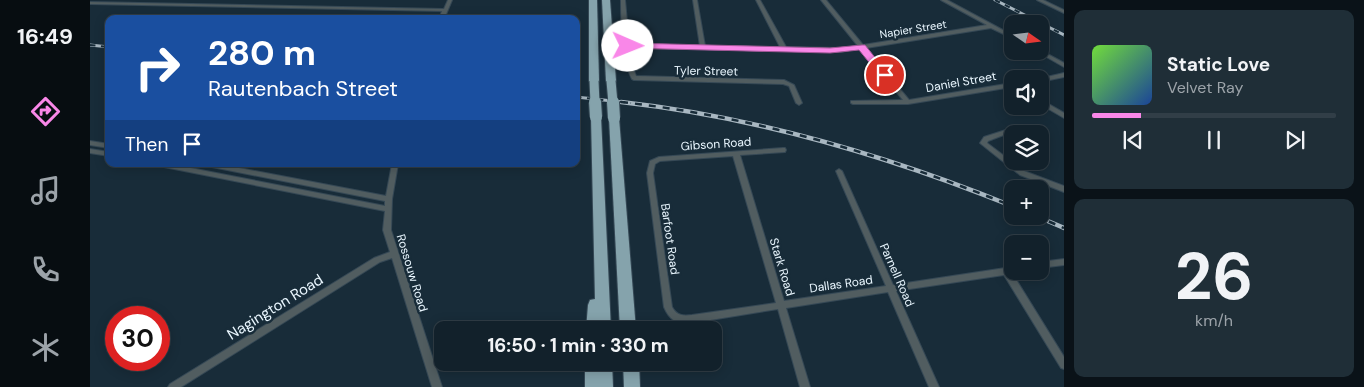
<!DOCTYPE html>
<meta charset="utf-8">
<style>
body{margin:0;font-family:"DM Sans",sans-serif;background:#1f2e37;color:#f1f3f6;height:100vh;display:flex;flex-direction:column;font-size:19px;white-space:nowrap}
*{box-sizing:border-box;margin:0}
p{font-size:16px;color:#9ca3a9}
.icon{flex:none;width:28px;height:28px;fill:none;stroke:currentColor;stroke-width:2;stroke-linecap:round;stroke-linejoin:round}
.map{position:relative;flex:1;overflow:hidden}
.sheet{display:flex;flex-direction:column;gap:10px;padding:10px;background:#0a1218;width:300px}
.sheet>*{flex:none}
.top-card{position:absolute;left:15px;top:15px;width:475px;height:152px;border-radius:10px;box-shadow:0 2px 12px #0003,0 0 0 1px #313e47;background:#1a4fa0;color:#fff;overflow:hidden}
.needle{width:32px;rotate:104deg}
.fabs{position:absolute;left:914px;top:15px;display:grid;gap:10px}
.fabs a{display:grid;place-items:center;width:45px;height:45px;border-radius:10px;background:#12212b;box-shadow:0 2px 12px #0003,0 0 0 1px #313e47;font-size:25px}
.speed{position:absolute;left:15px;top:306px;display:flex;gap:10px;font-size:25px;font-weight:700;text-align:center}
.speed>*{display:grid;place-content:center;width:65px;height:65px;border-radius:50%;background:#12212b;box-shadow:0 2px 12px #0003,0 0 0 1px #313e47;line-height:1}
.speed .limit{border:8px solid #d22;background:#fff;color:#111}
.pin{position:absolute;display:grid;place-items:center;width:42px;height:42px;color:#fff;margin:-21px;border:2px solid #fff;border-radius:50%;box-shadow:0 1px 5px #0007}
.me{position:absolute;width:55px;margin:-28px;rotate:91deg;stroke-linejoin:round;filter:drop-shadow(0 0 4px #0008)}
.turn{display:flex;align-items:center;gap:18px;height:105px;padding:0 20px;font-size:22px}
.turn .icon{width:65px;height:65px;stroke-width:2.5}
.turn b{display:block;font-size:35px;line-height:42px}
.then{display:flex;align-items:center;height:48px;padding:0 20px;background:#0003;gap:10px;font-size:19px}
.sheet .widget{flex:1;display:flex;flex-direction:column;justify-content:center;gap:8px;min-width:0;padding:0 18px;border-radius:10px;background:#1f2e37}
.sheet .dial{align-items:center;gap:0}
.dial b{font-size:65px;line-height:1}
.song{display:flex;align-items:center;gap:15px}
.cover{width:60px;height:60px;border-radius:8px;background:linear-gradient(135deg,hsl(100 70% 55%),hsl(220 70% 35%))}
.played{height:5px;border-radius:2px;background:linear-gradient(90deg,#f987e8 20%,#313e47 20%)}
.keys{display:flex;justify-content:space-around;direction:ltr}
.trip{position:absolute;left:344px;top:321px;width:288px;height:50px;border-radius:10px;background:#12212b;box-shadow:0 2px 12px #0003,0 0 0 1px #313e47;font-weight:700;line-height:50px;text-align:center}
main{display:flex;flex:1;min-height:0}
.tabs{display:flex;flex-direction:column;width:90px;justify-content:space-around;align-items:center;background:#070d11;color:#9ca3a9}
.tabs .icon{width:35px;height:35px}
.tabs .selected{color:#f987e8}
.tabs b{font-size:22px;color:#f1f3f6}
.map>svg:first-child{display:block}
.lines{fill:none;stroke-linecap:round;stroke-linejoin:round}
.street-casing{stroke:#354855;stroke-width:2}
.highway-casing{stroke:#354855;stroke-width:2}
.street{fill:#515d60;fill-rule:evenodd}
.highway{fill:#85a3ac;fill-rule:evenodd}
.rail-far1-casing{stroke:#a8b7c1;stroke-width:3}
.rail-casing{stroke:#a8b7c1;stroke-width:4.5}
.rail-far1{stroke:#182c39;stroke-width:2;stroke-dasharray:5.5;stroke-linecap:butt}
.rail{stroke:#182c39;stroke-width:2.5;stroke-dasharray:7;stroke-linecap:butt}
.highway-bridge-far1-casing{stroke:#354855;stroke-width:11;stroke-linecap:butt}
.highway-bridge-casing{stroke:#354855;stroke-width:14;stroke-linecap:butt}
.highway-bridge-far1{stroke:#85a3ac;stroke-width:9}
.highway-bridge{stroke:#85a3ac;stroke-width:12}
.route{fill:#f987e8;stroke:#a25897}
.labels{text-anchor:middle;stroke-width:5;stroke-linejoin:round;paint-order:stroke}
.far-street-label{font-size:11px;fill:#e9f6fe;stroke:#182c39}
.street-label{font-size:12px;fill:#e9f6fe;stroke:#182c39}
.near-street-label{font-size:15px;fill:#e9f6fe;stroke:#182c39}
</style>
<main>
<nav class="tabs">
<b>16:49</b>
<svg class="icon selected" aria-label="directions" viewBox="0 0 24 24"><path d="M12 3l9 9-9 9-9-9zM9 14v-3h6M13 9l2 2-2 2"/></svg>
<svg class="icon" aria-label="music" viewBox="0 0 24 24"><path d="M9 18V5l10-2v13"/><circle cx="6" cy="18" r="3"/><circle cx="16" cy="16" r="3"/></svg>
<svg class="icon" aria-label="phone" viewBox="0 0 24 24"><path d="M5 4h4l2 5-3 2q2 4 5 5l2-3 5 2v4C11 20 4 13 5 4z"/></svg>
<svg class="icon" aria-label="climate" viewBox="0 0 24 24"><path d="M12 3v18M4 7l16 10M4 17L20 7"/></svg>
</nav>
<div class="map">
<svg width="974" height="387" viewBox="0 0 974 387">
<rect width="100%" height="100%" fill="#182c39"/>
<g class="lines">
<defs>
<g id="street">
<polygon points="358,0 362,0 354,19 349,19 352,11 0,4 0,2 354,9"/>
<path d="M531,0H535L539,44L610,46L603,0H607L615,46L690,47L666,0H670L696,47L751,48L768,46L731,0H736L773,45L897,25L851,0H857L922,35V38L901,28L776,48L819,100L922,83V87L818,104H763L761,103V101L813,100L771,48L751,52L540,48L542,65L546,76L694,80L704,85L712,103L709,105L706,103L699,86L693,84L544,80L542,79C532,61 531,21 531,0Z"/>
<polygon points="947,0 953,0 974,10 974,13"/>
<polygon points="950,50 974,63 974,67 946,51 950,51"/>
<polygon points="974,73 974,77 950,82 950,79 948,79"/>
<polygon points="950,99 974,113 974,118 950,104"/>
<polygon points="922,128 925,130 924,131 898,141 897,143 934,171 974,186 974,192 930,175 890,143 894,137"/>
<polygon points="0,141 19,144 19,148 0,145"/>
<path d="M693,148H695L696,150L695,152L650,155L694,301L796,286L746,171L749,169L752,171L803,285L922,267V271H925L922,273L974,357V369L971,368L914,275L806,291L849,387H839L798,292L696,308L720,387H710L688,309L602,323C587,324 580,321 574,307L557,173L560,161L569,157ZM643,156L686,303L602,315C593,316 587,316 582,307L563,173L565,164L570,161Z"/>
<polygon points="0,149 19,152 19,156 0,153"/>
<polygon points="66,164 80,164 295,206 295,201 117,166 114,164 128,164 296,196 302,164 308,164 302,199 301,230 352,387 342,387 302,258 290,262 91,387 78,387 80,384 284,258 300,252 293,230 295,211 69,166"/>
<polygon points="974,259 974,265 950,268 950,262"/>
</g>
<g id="highway">
<polygon points="499,0 507,0 509,81 504,84 499,81"/>
<polygon points="512,0 520,0 526,81 521,84 516,81"/>
<polygon points="506,113 511,117 521,330 496,330 498,305 500,300 505,299 501,117"/>
<polygon points="524,114 529,118 546,330 530,330 519,118"/>
<polygon points="495,362 522,362 523,387 495,387"/>
<polygon points="533,362 549,362 550,387 534,387"/>
</g>
</defs>
<!-- street casing -->
<use href="#street" class="street-casing"/>
<!-- highway casing -->
<use href="#highway" class="highway-casing"/>
<!-- street -->
<use href="#street" class="street"/>
<!-- highway -->
<use href="#highway" class="highway"/>
<defs>
<g id="rail-far1">
<polyline points="905,0 974,35"/>
<polyline points="0,45 19,47"/>
<polyline points="486,97 541,103"/>
</g>
<g id="rail">
<path d="M531,102C666,117 796,155 922,206"/>
<polyline points="946,216 974,228"/>
</g>
</defs>
<!-- rail-far1 casing -->
<use href="#rail-far1" class="rail-far1-casing"/>
<!-- rail casing -->
<use href="#rail" class="rail-casing"/>
<!-- rail-far1 -->
<use href="#rail-far1" class="rail-far1"/>
<!-- rail -->
<use href="#rail" class="rail"/>
<defs>
<g id="highway-bridge-far1">
<polyline points="504,81 505,103"/>
<polyline points="521,81 523,103"/>
</g>
<g id="highway-bridge">
<polyline points="505,102 506,117"/>
<polyline points="523,102 524,118"/>
</g>
</defs>
<!-- highway-bridge-far1 casing -->
<use href="#highway-bridge-far1" class="highway-bridge-far1-casing"/>
<!-- highway-bridge casing -->
<use href="#highway-bridge" class="highway-bridge-casing"/>
<!-- highway-bridge-far1 -->
<use href="#highway-bridge-far1" class="highway-bridge-far1"/>
<!-- highway-bridge -->
<use href="#highway-bridge" class="highway-bridge"/>
</g>
<!-- route -->
<polygon class="route" points="538,43 740,48 772,45 775,45 799,75 798,77 791,77 769,50 740,53 535,48 535,44"/>
<g class="labels">
<!-- far-street labels -->
<g class="far-street-label">
<text transform="translate(823 29) rotate(-9)" y="4">Napier Street</text>
</g>
<!-- street labels -->
<g class="street-label">
<text transform="translate(616 71) rotate(1)" y="4">Tyler Street</text>
<text transform="translate(871 82) rotate(-10)" y="4">Daniel Street</text>
<text transform="translate(626 144) rotate(-4)" y="4">Gibson Road</text>
<text transform="translate(580 239) rotate(82)" y="4">Barfoot Road</text>
<text transform="translate(692 267) rotate(73)" y="4">Stark Road</text>
<text transform="translate(322 273) rotate(73)" y="4">Rossouw Road</text>
<text transform="translate(807 275) rotate(66)" y="4">Parnell Road</text>
<text transform="translate(751 284) rotate(-8)" y="4">Dallas Road</text>
</g>
<!-- near-street labels -->
<g class="near-street-label">
<text transform="translate(185 307) rotate(-32)" y="5">Nagington Road</text>
</g>
</g>
</svg>
<div class="fabs">
<a><svg class="needle" viewBox="-14 -14 28 28"><path d="M0-13l5 13h-10z" fill="#e53935"/><path d="M0 13l5-13h-10z" fill="#9ca3a9"/></svg></a>
<a><svg class="icon" aria-label="sound" viewBox="0 0 24 24"><path d="M4 9h4l5-4v14l-5-4H4zM17 9q2 3 0 6"/></svg></a>
<a><svg class="icon" aria-label="layers" viewBox="0 0 24 24"><path d="M12 4l9 5-9 5-9-5zM3 14l9 5 9-5"/></svg></a>
<a>+</a>
<a>−</a>
</div>
<div class="speed"><div class="limit">30</div></div>
<div class="pin" style="left:795px;top:75px;background:#d93025"><svg class="icon" aria-label="arrive" viewBox="0 0 24 24"><path d="M6 21V4h12l-3 4 3 4H6"/></svg></div>
<svg class="me" style="left:538px;top:46px" viewBox="-20 -20 40 40"><circle r="19" fill="#fff"/><path d="M0-13L10 11 0 6-10 11z" fill="#f987e8"/></svg>
<div class="trip">16:50 · 1 min · 330 m</div>
<div class="top-card">
<div class="turn"><svg class="icon" aria-label="right" viewBox="0 0 24 24"><path d="M7 20v-9h11M14 6l5 5-5 5"/></svg><div><b>280 m</b>Rautenbach Street</div></div>
<div class="then">Then<svg class="icon" aria-label="arrive" viewBox="0 0 24 24"><path d="M6 21V4h12l-3 4 3 4H6"/></svg></div>
</div>
</div>
<section class="sheet">
<div class="widget">
<div class="song"><i class="cover"></i><div><b>Static Love</b><p>Velvet Ray</p></div></div>
<div class="played"></div>
<div class="keys"><svg class="icon" aria-label="previous" viewBox="0 0 24 24"><path d="M18 5L8 12l10 7zM5 5v14"/></svg><svg class="icon" aria-label="pause" viewBox="0 0 24 24"><path d="M8 5v14M16 5v14"/></svg><svg class="icon" aria-label="next" viewBox="0 0 24 24"><path d="M6 5l10 7-10 7zM19 5v14"/></svg></div>
</div>
<div class="widget dial"><b>26</b><p>km/h</p></div>
</section>
</main>
